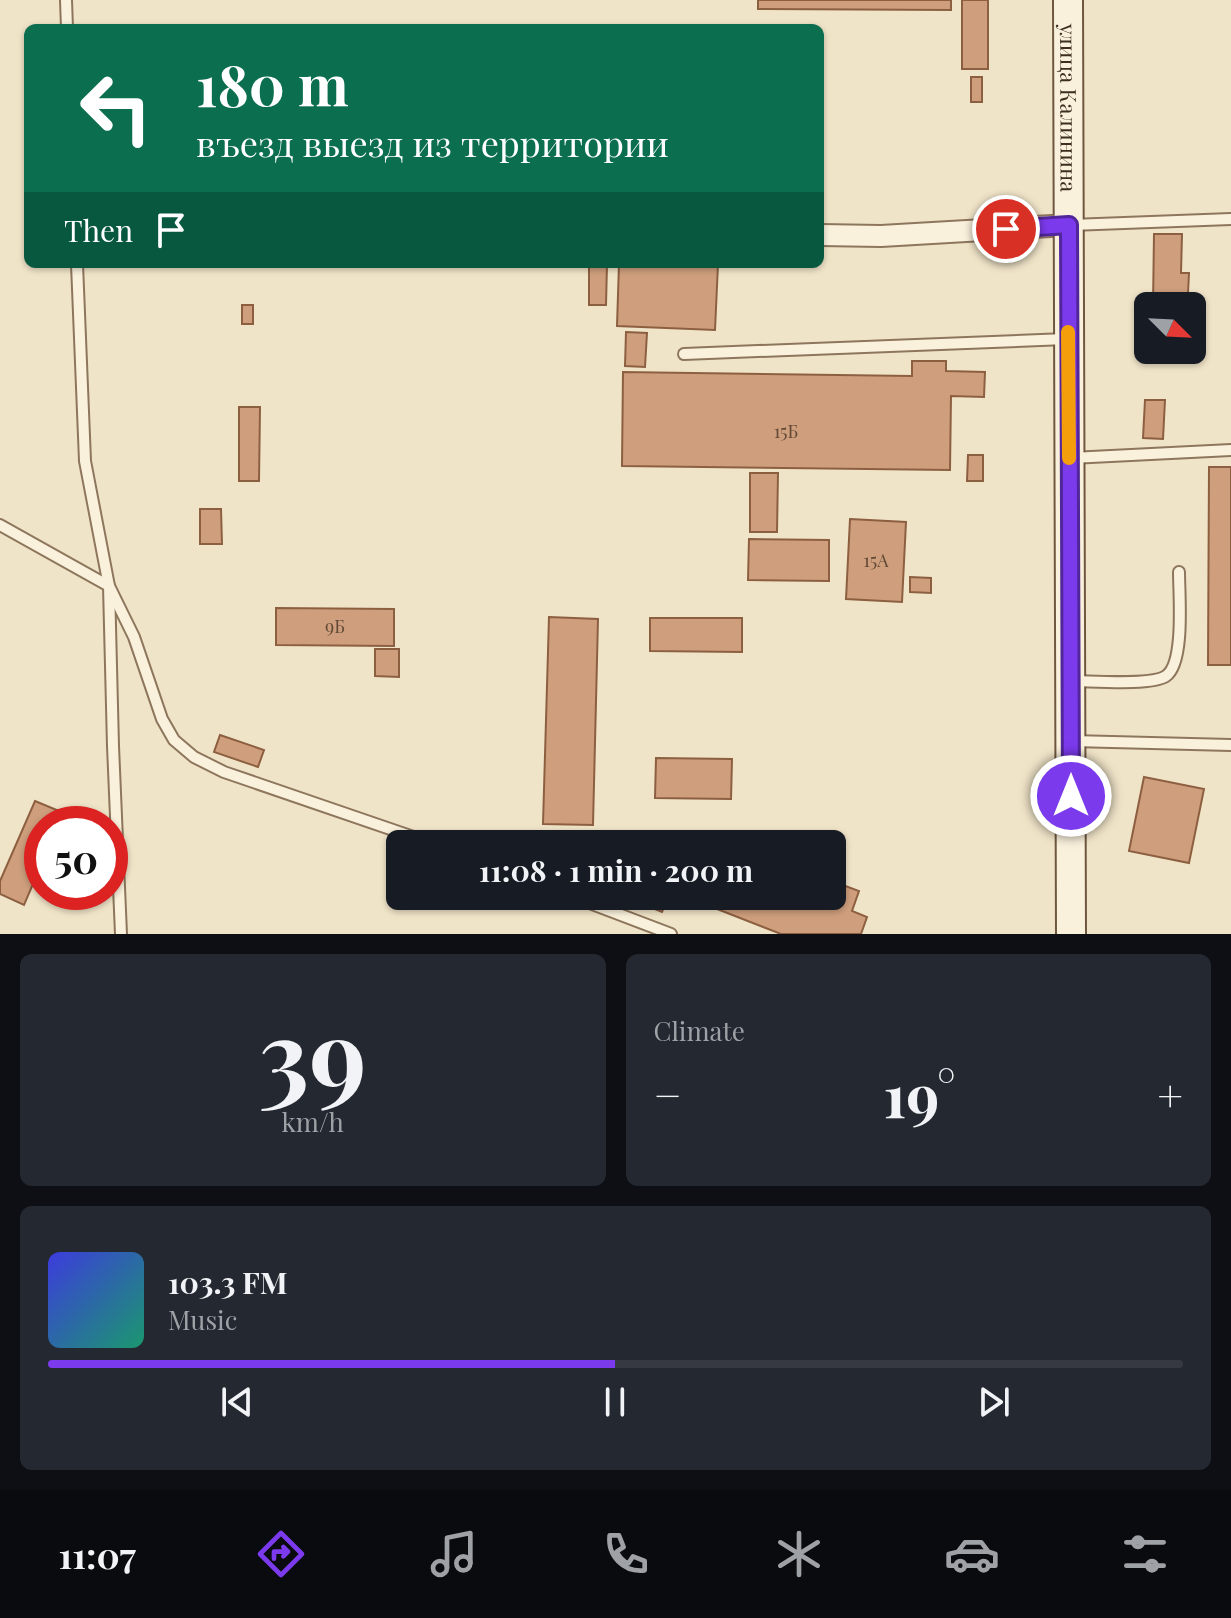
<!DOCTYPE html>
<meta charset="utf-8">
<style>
body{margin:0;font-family:"Playfair Display",serif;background:#242831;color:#f1f3f6;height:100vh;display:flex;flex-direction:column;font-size:30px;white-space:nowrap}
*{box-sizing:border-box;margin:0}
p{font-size:26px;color:#9ea1a6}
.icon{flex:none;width:44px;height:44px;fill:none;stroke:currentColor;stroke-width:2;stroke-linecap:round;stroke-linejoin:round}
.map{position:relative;height:934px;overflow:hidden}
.drawer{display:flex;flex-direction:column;gap:20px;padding:20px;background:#0d0f14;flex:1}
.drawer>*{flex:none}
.banner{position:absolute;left:24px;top:24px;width:800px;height:244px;border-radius:12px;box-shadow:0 2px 6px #0004;background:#0b6e4f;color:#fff;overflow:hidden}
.needle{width:52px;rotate:114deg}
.tools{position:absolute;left:1134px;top:292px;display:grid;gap:16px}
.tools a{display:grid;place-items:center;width:72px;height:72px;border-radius:12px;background:#171b24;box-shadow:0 2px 6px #0004;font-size:40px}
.speed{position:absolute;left:24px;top:806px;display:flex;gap:16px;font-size:40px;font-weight:700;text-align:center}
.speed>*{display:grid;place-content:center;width:104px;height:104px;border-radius:50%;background:#171b24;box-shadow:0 2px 6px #0004;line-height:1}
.speed .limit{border:12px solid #d22;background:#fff;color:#111}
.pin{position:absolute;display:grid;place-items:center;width:68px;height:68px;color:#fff;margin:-34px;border:4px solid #fff;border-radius:50%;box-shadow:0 2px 8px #0007}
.me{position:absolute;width:88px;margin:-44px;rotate:0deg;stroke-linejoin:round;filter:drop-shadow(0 0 6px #0008)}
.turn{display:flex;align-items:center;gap:28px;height:168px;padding:0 40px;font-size:36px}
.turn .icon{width:104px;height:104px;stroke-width:2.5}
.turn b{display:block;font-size:56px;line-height:68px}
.then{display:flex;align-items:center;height:76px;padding:0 40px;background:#0003;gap:16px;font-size:30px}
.big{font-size:60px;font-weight:700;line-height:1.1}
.drawer .widget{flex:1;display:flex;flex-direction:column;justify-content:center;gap:12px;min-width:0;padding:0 28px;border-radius:12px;background:#242831}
.drawer .dial{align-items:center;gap:0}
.dial b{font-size:104px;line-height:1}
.song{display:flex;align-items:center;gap:24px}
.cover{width:96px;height:96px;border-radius:12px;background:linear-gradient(135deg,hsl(240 70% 55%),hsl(160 70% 35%))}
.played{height:8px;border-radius:4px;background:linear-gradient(90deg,#7c3aed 50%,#363941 50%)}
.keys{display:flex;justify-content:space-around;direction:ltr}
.heat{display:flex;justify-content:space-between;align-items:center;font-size:44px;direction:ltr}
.drawer .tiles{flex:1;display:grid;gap:20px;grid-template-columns:1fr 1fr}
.widget:last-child{grid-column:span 2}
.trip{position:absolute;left:386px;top:830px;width:460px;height:80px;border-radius:12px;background:#171b24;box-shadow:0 2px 6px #0004;font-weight:700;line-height:80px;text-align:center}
.tab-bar{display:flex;height:128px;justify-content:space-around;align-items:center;background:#090b0e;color:#9ea1a6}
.tab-bar .icon{width:56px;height:56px}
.tab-bar .active{color:#7c3aed}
.tab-bar b{font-size:36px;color:#f1f3f6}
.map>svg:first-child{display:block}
.building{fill:#cf9f7d;stroke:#8d5f41;stroke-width:2}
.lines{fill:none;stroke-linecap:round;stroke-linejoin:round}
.lane-casing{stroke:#8d765c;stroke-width:14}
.street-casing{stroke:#8d765c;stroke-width:24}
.secondary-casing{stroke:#6f573f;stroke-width:32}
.lane{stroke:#faf1dc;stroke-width:10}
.street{stroke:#faf1dc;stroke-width:20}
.secondary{stroke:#faf1dc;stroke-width:28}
.route-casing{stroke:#51269a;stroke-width:20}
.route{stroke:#7c3aed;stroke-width:14}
.slow{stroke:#f59e0b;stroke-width:14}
.labels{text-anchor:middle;stroke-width:8;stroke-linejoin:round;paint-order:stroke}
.number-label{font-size:18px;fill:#624a37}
.street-label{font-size:22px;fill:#3d2e20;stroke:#f7eed8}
</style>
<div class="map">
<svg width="1231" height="934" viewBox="0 0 1231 934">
<rect width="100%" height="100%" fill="#f0e4c8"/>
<!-- building -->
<g class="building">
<polygon points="758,0 951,0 951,10 758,9"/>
<rect x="962" y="0" width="26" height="69"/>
<rect x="971" y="77" width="11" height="25"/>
<polygon points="1154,234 1182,234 1181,273 1189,273 1188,293 1181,293 1181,306 1153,306"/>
<polygon points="589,264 607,264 606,305 589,305"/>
<polygon points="619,264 718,264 715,330 617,326"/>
<rect x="242" y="305" width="11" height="19"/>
<polygon points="626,332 647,333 645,367 625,366"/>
<polygon points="912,361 946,361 946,371 985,372 984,397 951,396 950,470 622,466 623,372 912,376"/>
<polygon points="1145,400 1165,400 1163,439 1143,438"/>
<polygon points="239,407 260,407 259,481 239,481"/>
<polygon points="968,455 983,455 983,481 967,481"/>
<polygon points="1209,467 1231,467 1231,665 1208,665"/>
<polygon points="750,473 778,473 777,532 750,532"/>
<polygon points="200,509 221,509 222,544 200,544"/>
<polygon points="850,519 906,522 902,602 846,599"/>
<polygon points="749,539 829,540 829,581 748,580"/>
<polygon points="910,577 931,578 931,593 910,592"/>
<polygon points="276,608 394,609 394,646 276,645"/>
<polygon points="549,617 598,619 593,825 543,824"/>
<polygon points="650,618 742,618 742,652 650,651"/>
<polygon points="375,649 399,649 399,677 375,676"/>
<polygon points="220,735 264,750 258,767 214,752"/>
<polygon points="656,758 732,759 731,799 655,798"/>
<polygon points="1144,777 1204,789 1189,863 1129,851"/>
<polygon points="35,801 64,813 59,824 42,824 42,863 24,905 0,894 0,881"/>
<polygon points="832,881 859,891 852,911 867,917 861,934 781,934 684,896 806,896 812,899 813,896 832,896"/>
<polygon points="643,896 669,896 662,912 640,903"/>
</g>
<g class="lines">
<defs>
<g id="lane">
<polyline points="66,0 67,28"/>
<polyline points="1071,225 1231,219"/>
<polyline points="77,264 85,461 109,586 134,637 162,719 174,740 194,757 224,772 434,844"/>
<polyline points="684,354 1066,339"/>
<polyline points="1071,458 1231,450"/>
<polyline points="0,525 109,586 113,746 121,934"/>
<path d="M1072,681C1092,681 1151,686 1166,676C1185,663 1179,595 1179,572"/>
<polyline points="1072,741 1231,745"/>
<polyline points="571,896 671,934"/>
</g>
<polyline id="street" points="820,235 881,236 1069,225"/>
<g id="secondary">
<path id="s1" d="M1068,0L1071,934"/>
</g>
</defs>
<!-- lane casing -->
<use href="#lane" class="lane-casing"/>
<!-- street casing -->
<use href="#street" class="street-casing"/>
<!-- secondary casing -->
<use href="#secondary" class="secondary-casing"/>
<!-- lane -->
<use href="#lane" class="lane"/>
<!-- street -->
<use href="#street" class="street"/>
<!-- secondary -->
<use href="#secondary" class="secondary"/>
</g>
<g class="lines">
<defs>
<polyline id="route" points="1006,229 1069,225 1071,796"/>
</defs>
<!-- route casing -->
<use href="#route" class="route-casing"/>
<!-- route -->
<use href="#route" class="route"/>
<!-- slow -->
<polyline class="slow" points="1068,332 1069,458"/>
</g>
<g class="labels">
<!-- number labels -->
<g class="number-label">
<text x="786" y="438">15Б</text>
<text x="876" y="567">15А</text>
<text x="335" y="633">9Б</text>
</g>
<!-- street labels -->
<g class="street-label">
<text dy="8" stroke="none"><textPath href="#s1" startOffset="108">улица Калинина</textPath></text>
</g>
</g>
</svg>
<div class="tools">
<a><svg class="needle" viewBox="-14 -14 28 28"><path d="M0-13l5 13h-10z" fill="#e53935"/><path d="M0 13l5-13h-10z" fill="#9ea1a6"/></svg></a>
</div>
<div class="speed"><div class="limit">50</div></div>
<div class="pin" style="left:1006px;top:229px;background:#d93025"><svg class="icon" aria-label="arrive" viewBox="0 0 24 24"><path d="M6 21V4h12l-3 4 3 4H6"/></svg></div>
<svg class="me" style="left:1071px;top:796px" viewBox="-20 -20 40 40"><circle r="17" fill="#7c3aed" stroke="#fff" stroke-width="3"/><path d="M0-11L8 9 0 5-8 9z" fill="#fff"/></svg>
<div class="trip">11:08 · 1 min · 200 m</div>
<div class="banner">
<div class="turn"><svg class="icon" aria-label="left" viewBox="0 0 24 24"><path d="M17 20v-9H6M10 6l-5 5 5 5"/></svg><div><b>180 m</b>въезд выезд из территории</div></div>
<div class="then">Then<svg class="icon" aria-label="arrive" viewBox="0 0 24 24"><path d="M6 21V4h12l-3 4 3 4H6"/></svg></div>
</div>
</div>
<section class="drawer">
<div class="tiles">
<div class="widget dial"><b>39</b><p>km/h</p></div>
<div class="widget"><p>Climate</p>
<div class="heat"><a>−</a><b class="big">19°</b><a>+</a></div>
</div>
<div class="widget">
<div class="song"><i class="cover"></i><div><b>103.3 FM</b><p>Music</p></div></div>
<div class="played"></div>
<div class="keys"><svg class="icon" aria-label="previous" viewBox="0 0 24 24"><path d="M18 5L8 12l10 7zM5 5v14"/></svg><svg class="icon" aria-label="pause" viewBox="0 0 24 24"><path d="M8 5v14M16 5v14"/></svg><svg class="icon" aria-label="next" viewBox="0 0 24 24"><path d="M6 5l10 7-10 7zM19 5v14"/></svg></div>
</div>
</div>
</section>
<nav class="tab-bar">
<b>11:07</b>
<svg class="icon active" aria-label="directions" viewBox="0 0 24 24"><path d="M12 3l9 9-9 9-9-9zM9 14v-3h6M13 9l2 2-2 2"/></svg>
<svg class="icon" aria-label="music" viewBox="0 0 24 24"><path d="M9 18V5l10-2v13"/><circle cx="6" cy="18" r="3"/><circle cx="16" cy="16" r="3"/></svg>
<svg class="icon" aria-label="phone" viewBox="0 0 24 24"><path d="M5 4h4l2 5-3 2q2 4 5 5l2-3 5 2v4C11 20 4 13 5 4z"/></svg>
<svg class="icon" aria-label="climate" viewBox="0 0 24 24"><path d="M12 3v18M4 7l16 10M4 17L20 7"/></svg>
<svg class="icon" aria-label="car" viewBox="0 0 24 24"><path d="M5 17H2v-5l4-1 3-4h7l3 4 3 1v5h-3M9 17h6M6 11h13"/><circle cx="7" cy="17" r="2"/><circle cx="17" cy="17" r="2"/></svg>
<svg class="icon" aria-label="filters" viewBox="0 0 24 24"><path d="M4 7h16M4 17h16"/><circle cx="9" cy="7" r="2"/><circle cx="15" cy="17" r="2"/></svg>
</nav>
